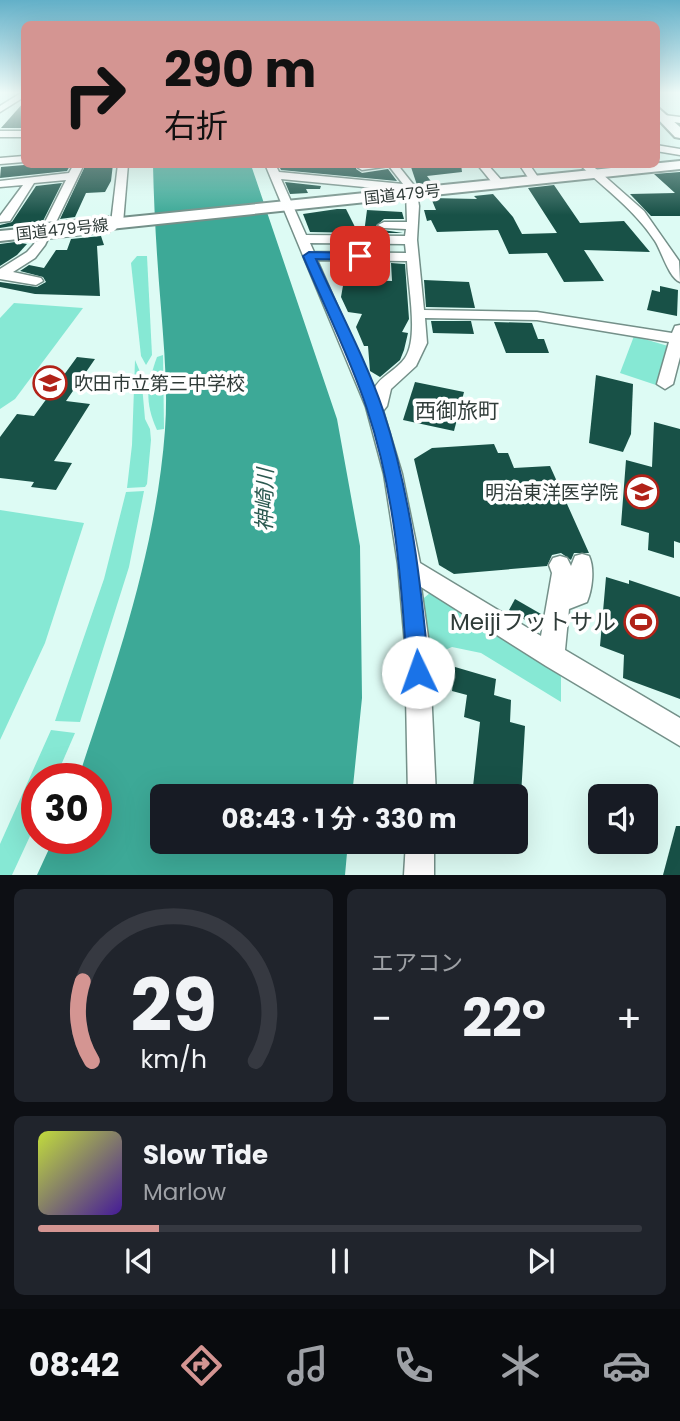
<!DOCTYPE html>
<html lang="ja">
<meta charset="utf-8">
<style>
body{margin:0;font-family:Poppins,"Noto Sans JP",sans-serif;background:#20242c;color:#f1f3f6;height:100vh;display:flex;flex-direction:column;font-size:26px;white-space:nowrap}
*{box-sizing:border-box;margin:0}
p{font-size:23px;color:#9ea1a6}
.icon{flex:none;width:38px;height:38px;fill:none;stroke:currentColor;stroke-width:2;stroke-linecap:round;stroke-linejoin:round}
.map{position:relative;height:875px;overflow:hidden}
.sheet{display:flex;flex-direction:column;gap:14px;padding:14px;background:#0d0f14;flex:1}
.sheet>*{flex:none}
.banner{position:absolute;left:21px;top:21px;width:639px;height:147px;border-radius:10px;box-shadow:0 7px 28px #0002;background:#d49592;color:#111;overflow:hidden}
.buttons{position:absolute;left:588px;top:784px;display:grid;gap:14px}
.buttons a{display:grid;place-items:center;width:70px;height:70px;border-radius:10px;background:#171b24;box-shadow:0 7px 28px #0002;font-size:35px}
.speed{position:absolute;left:21px;top:763px;display:flex;gap:14px;font-size:35px;font-weight:700;text-align:center}
.speed>*{display:grid;place-content:center;width:91px;height:91px;border-radius:50%;background:#171b24;box-shadow:0 7px 28px #0002;line-height:1}
.speed .limit{border:10px solid #d22;background:#fff;color:#111}
.pin{position:absolute;display:grid;place-items:center;width:60px;height:60px;color:#fff;margin:-30px;border-radius:14px;box-shadow:0 4px 10px #0006}
.me{position:absolute;width:77px;margin:-38px;rotate:357deg;stroke-linejoin:round;filter:drop-shadow(0 0 5px #0008)}
.turn{display:flex;align-items:center;gap:24px;height:147px;padding:0 28px;font-size:32px}
.turn .icon{width:91px;height:91px;stroke-width:2.5}
.turn b{display:block;font-size:49px;line-height:60px}
.big{font-size:52px;font-weight:700;line-height:1.1}
.sheet .tile{flex:1;display:flex;flex-direction:column;justify-content:center;gap:10px;min-width:0;padding:0 24px;border-radius:10px;background:#20242c}
.sheet .dial{align-items:center;gap:0}
.dial svg{height:182px;overflow:visible;fill:none;stroke:#363941;stroke-width:7;stroke-linecap:round;text-anchor:middle}
.dial text{fill:#f1f3f6;stroke:none}
.song{display:flex;align-items:center;gap:21px}
.cover{width:84px;height:84px;border-radius:10px;background:linear-gradient(135deg,hsl(70 70% 55%),hsl(260 70% 35%))}
.played{height:7px;border-radius:4px;background:linear-gradient(90deg,#d49592 20%,#363941 20%)}
.keys{display:flex;justify-content:space-around;direction:ltr}
.heat{display:flex;justify-content:space-between;align-items:center;font-size:38px;direction:ltr}
.sheet .tiles{flex:1;display:grid;gap:14px;grid-template-columns:1fr 1fr}
.tile:last-child{grid-column:span 2}
.trip{position:absolute;left:150px;top:784px;width:378px;height:70px;border-radius:10px;background:#171b24;box-shadow:0 7px 28px #0002;font-weight:700;line-height:70px;text-align:center}
.menu{display:flex;height:112px;justify-content:space-around;align-items:center;background:#090b0e;color:#9ea1a6}
.menu .icon{width:49px;height:49px}
.menu .selected{color:#d49592}
.menu b{font-size:32px;color:#f1f3f6}
.map>svg:first-child{display:block}
.green{fill:#86e8d4}
.water{fill:#3da997}
.building{fill:#185147}
.lines{fill:none;stroke-linecap:round;stroke-linejoin:round}
.minor-casing{stroke:#749089;stroke-width:3}
.highway-casing{stroke:#749089;stroke-width:4}
.minor{fill:#fff;fill-rule:evenodd}
.highway{fill:#fff;fill-rule:evenodd}
.highway-bridge-casing{stroke:#749089;stroke-width:18;stroke-linecap:butt}
.highway-bridge{stroke:#fff;stroke-width:16}
.route{fill:#1a73e8;stroke:#114b97;stroke-width:2}
.labels{text-anchor:middle;stroke-width:7;stroke-linejoin:round;paint-order:stroke}
.far-street-label{font-size:16px;fill:#303c39;stroke:#fff}
.poi-label{font-size:19px;fill:#303c39;stroke:#fff;text-anchor:start}
.neighbourhood-label{font-size:21px;fill:#303c39;stroke:#fff}
.water-label{font-size:21px;font-style:italic;fill:#2b5950;stroke:#fff}
.near-poi-label{font-size:23px;fill:#303c39;stroke:#fff;text-anchor:end}
</style>
<div class="map">
<svg width="680" height="875" viewBox="0 0 680 875">
<rect width="100%" height="100%" fill="#ddfbf4"/>
<!-- green -->
<g class="green">
<polygon points="137,256 147,256 152,355 146,365 141,356 131,263"/>
<polygon points="14,303 83,308 15,399 0,409 0,318"/>
<polygon points="634,336 668,346 656,385 620,373"/>
<path d="M163,355L164,429L157,430C144,401 147,385 157,357Z"/>
<polygon points="135,360 141,374 145,419 150,429 151,440 147,484 145,487 127,488 132,445"/>
<polygon points="144,491 129,567 80,722 55,721 104,579 126,492"/>
<polygon points="0,510 84,523 45,643 0,740"/>
<polygon points="430,593 556,668 561,677 561,702 481,653 452,647 426,658 419,602"/>
<polygon points="51,730 75,733 55,779 37,779 37,821 12,875 0,875 0,844"/>
</g>
<!-- water -->
<path class="water" d="M153,165H251L337,419L360,546L362,698L352,796H163V842H348L345,875H37L54,838H96V779H78C116,665 156,551 165,430C168,389 164,348 161,308C157,260 154,212 153,165Z"/>
<!-- building -->
<g class="building">
<polygon points="24,102 22,128 1,128"/>
<polygon points="86,164 113,164 111,181 105,192 86,193 75,217 60,219"/>
<polygon points="278,164 356,164 356,169 362,173 388,169 397,181 281,170"/>
<polygon points="410,164 461,164 462,172 427,176 433,184 417,185"/>
<polygon points="24,165 24,164 71,164 67,171 0,178 1,167"/>
<polygon points="680,172 680,216 651,216 630,194 675,193 654,174"/>
<polygon points="285,182 321,186 320,189 306,189 308,193 290,194"/>
<polygon points="62,183 43,221 0,228 0,225 12,222 36,186"/>
<polygon points="554,185 580,223 624,221 650,252 584,250 604,281 564,282 547,253 509,254 498,230 437,232 431,220 427,221 424,210 436,210 431,198 477,199 474,196 493,194 513,217 522,234 557,233 528,188"/>
<polygon points="337,209 346,209 358,233 310,232 303,214"/>
<polygon points="367,210 402,212 404,219 384,219 376,226 383,230 403,233 364,233"/>
<polygon points="101,236 104,245 97,246 100,296 35,294 0,287 0,282 37,287 46,282 43,277 20,271 29,265 44,268 56,250 67,250 71,239"/>
<polygon points="15,242 27,244 17,255 0,266 0,244"/>
<polygon points="336,263 365,263 365,280 392,281 391,263 405,264 409,319 402,332 408,333 404,350 400,360 380,377 370,371 368,346 364,346 356,327 362,314 348,312 341,297 344,280 334,279"/>
<polygon points="424,280 469,282 475,308 426,307"/>
<polygon points="660,286 678,290 677,316 647,310 652,290 660,292"/>
<polygon points="431,321 471,321 474,334 433,333"/>
<polygon points="494,322 532,323 538,339 544,339 549,353 506,353"/>
<polygon points="77,357 95,359 66,401 90,404 54,461 72,463 56,490 31,487 34,482 0,478 0,437 17,414 34,416"/>
<polygon points="596,375 633,384 631,434 623,452 589,443"/>
<polygon points="415,382 464,392 454,431 403,420"/>
<polygon points="654,422 680,429 680,543 674,541 674,558 648,550 649,533 621,525 626,460 652,467"/>
<polygon points="494,444 498,453 508,453 514,468 550,466 589,553 574,553 571,560 561,553 552,555 547,566 454,574 439,565 414,459 432,448"/>
<polygon points="606,577 629,584 629,580 680,597 680,699 623,678 624,655 600,646"/>
<polygon points="515,599 541,614 535,626 509,610"/>
<polygon points="455,667 496,679 494,695 511,700 510,722 525,726 521,796 472,796 480,722 464,717 467,695 452,691"/>
<polygon points="676,826 680,826 680,875 663,875"/>
</g>
<g class="lines">
<defs>
<g id="minor">
<polygon points="21,93 24,93 24,97 0,112 0,106"/>
<polygon points="656,114 680,117 680,123 656,119"/>
<rect x="0" y="131" width="24" height="6"/>
<polygon points="656,145 680,149 680,155 656,151"/>
<polygon points="24,156 24,162 0,164 0,158"/>
<polygon points="74,164 84,164 45,245 35,258 13,272 41,278 43,281 36,285 0,279 0,269 27,252 34,244 66,180 34,183 10,221 0,222 0,216 23,185 0,187 0,181 69,173"/>
<polygon points="118,164 128,164 123,223 117,226 111,223"/>
<path d="M265,164H275L279,172L403,184L389,166L362,170L357,167L360,164H397L416,188L419,206L417,240L424,310L537,312L672,333L675,326L680,325V357L673,384L665,389L657,384L669,342L537,320L425,318L427,343L416,366L391,389L387,406L383,411L402,474L420,563L541,636L552,573L549,565L553,558L560,556L567,558L571,566L575,556L582,554L589,556C595,569 592,590 587,602L569,609L565,650L680,718V746L546,666L421,587L429,644L436,796H408L405,644L398,564L384,474L366,407ZM281,179L406,191L407,222H384L378,225L384,228L406,229L405,236L306,235ZM310,243L405,244L406,253L314,252ZM317,260L407,261C408,286 419,338 405,358C397,370 380,376 374,389Z"/>
<polygon points="477,164 487,164 503,182 503,186 495,186"/>
<polygon points="519,164 529,164 540,180 539,182 531,182"/>
<path d="M579,164H590L601,173L644,211L679,261L680,282C669,278 662,252 655,241C634,209 606,190 579,164Z"/>
<polygon points="406,842 434,842 434,875 404,875"/>
</g>
<g id="highway">
<polygon points="656,106 680,127 680,138 675,137 656,117"/>
<polygon points="680,161 680,169 110,229 101,224 110,219"/>
<polygon points="21,229 27,230 30,234 27,238 0,241 0,231"/>
</g>
</defs>
<!-- minor casing -->
<use href="#minor" class="minor-casing"/>
<!-- highway casing -->
<use href="#highway" class="highway-casing"/>
<!-- minor -->
<use href="#minor" class="minor"/>
<!-- highway -->
<use href="#highway" class="highway"/>
<defs>
<polyline id="highway-bridge" points="21,234 110,224"/>
</defs>
<!-- highway-bridge casing -->
<use href="#highway-bridge" class="highway-bridge-casing"/>
<!-- highway-bridge -->
<use href="#highway-bridge" class="highway-bridge"/>
</g>
<!-- sky -->
<linearGradient id="sky" x2="0" y2="1"><stop stop-color="#63b0c8"/><stop offset="0.43" stop-color="#f0fdfa"/><stop offset="1" stop-color="#f0fdfa" stop-opacity="0"/></linearGradient>
<rect width="680" height="215" fill="url(#sky)"/>
<!-- route -->
<path class="route" d="M309,252L360,253L366,256L360,260L316,259C338,308 366,360 383,410C411,495 421,583 429,672L426,680L418,683L410,680L407,672C402,584 395,493 367,409C350,357 324,306 303,256Z"/>
<!-- icons -->
<defs>
<symbol id="school-ring" viewBox="-11 -11 22 22"><circle r="9.5" fill="#fff" stroke="#b12218" stroke-width="1.5"/><path d="M0-5L7-2L0 1L-7-2ZM-4 1L0 2.5L4 1V4Q0 6-4 4Z" fill="#b12218"/></symbol>
<symbol id="stadium-ring" viewBox="-11 -11 22 22"><circle r="9.5" fill="#fff" stroke="#b12218" stroke-width="1.5"/><path d="M0-5a6.5 5 0 1 0 0 10a6.5 5 0 1 0 0-10ZM-3.5-1.8h7v3.6h-7Z" fill="#b12218"/></symbol>
</defs>
<g fill-rule="evenodd">
<use href="#school-ring" x="31" y="364" width="38" height="38"/>
<use href="#school-ring" x="623" y="473" width="38" height="38"/>
<use href="#stadium-ring" x="622" y="603" width="38" height="38"/>
</g>
<g class="labels">
<!-- far-street labels -->
<g class="far-street-label">
<text transform="translate(402 194) rotate(-6)" y="6">国道479号</text>
<text transform="translate(62 229) rotate(-6)" y="6">国道479号線</text>
</g>
<!-- poi labels -->
<g class="poi-label">
<text x="74" y="390">吹田市立第三中学校</text>
<text x="618" y="499" text-anchor="end">明治東洋医学院</text>
</g>
<!-- neighbourhood labels -->
<g class="neighbourhood-label">
<text x="457" y="418">西御旅町</text>
</g>
<!-- water labels -->
<g class="water-label">
<text transform="translate(265 500) rotate(-89)" y="7">神崎川</text>
</g>
<!-- near-poi labels -->
<g class="near-poi-label">
<text x="616" y="630">Meijiフットサル</text>
</g>
</g>
</svg>
<div class="buttons">
<a><svg class="icon" aria-label="sound" viewBox="0 0 24 24"><path d="M4 9h4l5-4v14l-5-4H4zM17 9q2 3 0 6"/></svg></a>
</div>
<div class="speed"><div class="limit">30</div></div>
<div class="pin" style="left:360px;top:256px;background:#d93025"><svg class="icon" aria-label="arrive" viewBox="0 0 24 24"><path d="M6 21V4h12l-3 4 3 4H6"/></svg></div>
<svg class="me" style="left:418px;top:672px" viewBox="-20 -20 40 40"><circle r="19" fill="#fff"/><path d="M0-13L10 11 0 6-10 11z" fill="#1a73e8"/></svg>
<div class="trip">08:43 · 1 分 · 330 m</div>
<div class="banner">
<div class="turn"><svg class="icon" aria-label="right" viewBox="0 0 24 24"><path d="M7 20v-9h11M14 6l5 5-5 5"/></svg><div><b>290 m</b>右折</div></div>
</div>
</div>
<section class="sheet">
<div class="tiles">
<div class="tile dial"><svg viewBox="0 0 100 80">
<path d="M14 69A42 42 0 1 1 86 69"/>
<path d="M14 69A42 42 0 0 1 10 34" stroke="#d49592"/>
<text x="50" y="56" font-size="32" font-weight="700">29</text>
<text x="50" y="72" font-size="11">km/h</text>
</svg></div>
<div class="tile"><p>エアコン</p>
<div class="heat"><a>−</a><b class="big">22°</b><a>+</a></div>
</div>
<div class="tile">
<div class="song"><i class="cover"></i><div><b>Slow Tide</b><p>Marlow</p></div></div>
<div class="played"></div>
<div class="keys"><svg class="icon" aria-label="previous" viewBox="0 0 24 24"><path d="M18 5L8 12l10 7zM5 5v14"/></svg><svg class="icon" aria-label="pause" viewBox="0 0 24 24"><path d="M8 5v14M16 5v14"/></svg><svg class="icon" aria-label="next" viewBox="0 0 24 24"><path d="M6 5l10 7-10 7zM19 5v14"/></svg></div>
</div>
</div>
</section>
<nav class="menu">
<b>08:42</b>
<svg class="icon selected" aria-label="directions" viewBox="0 0 24 24"><path d="M12 3l9 9-9 9-9-9zM9 14v-3h6M13 9l2 2-2 2"/></svg>
<svg class="icon" aria-label="music" viewBox="0 0 24 24"><path d="M9 18V5l10-2v13"/><circle cx="6" cy="18" r="3"/><circle cx="16" cy="16" r="3"/></svg>
<svg class="icon" aria-label="phone" viewBox="0 0 24 24"><path d="M5 4h4l2 5-3 2q2 4 5 5l2-3 5 2v4C11 20 4 13 5 4z"/></svg>
<svg class="icon" aria-label="climate" viewBox="0 0 24 24"><path d="M12 3v18M4 7l16 10M4 17L20 7"/></svg>
<svg class="icon" aria-label="car" viewBox="0 0 24 24"><path d="M5 17H2v-5l4-1 3-4h7l3 4 3 1v5h-3M9 17h6M6 11h13"/><circle cx="7" cy="17" r="2"/><circle cx="17" cy="17" r="2"/></svg>
</nav>
